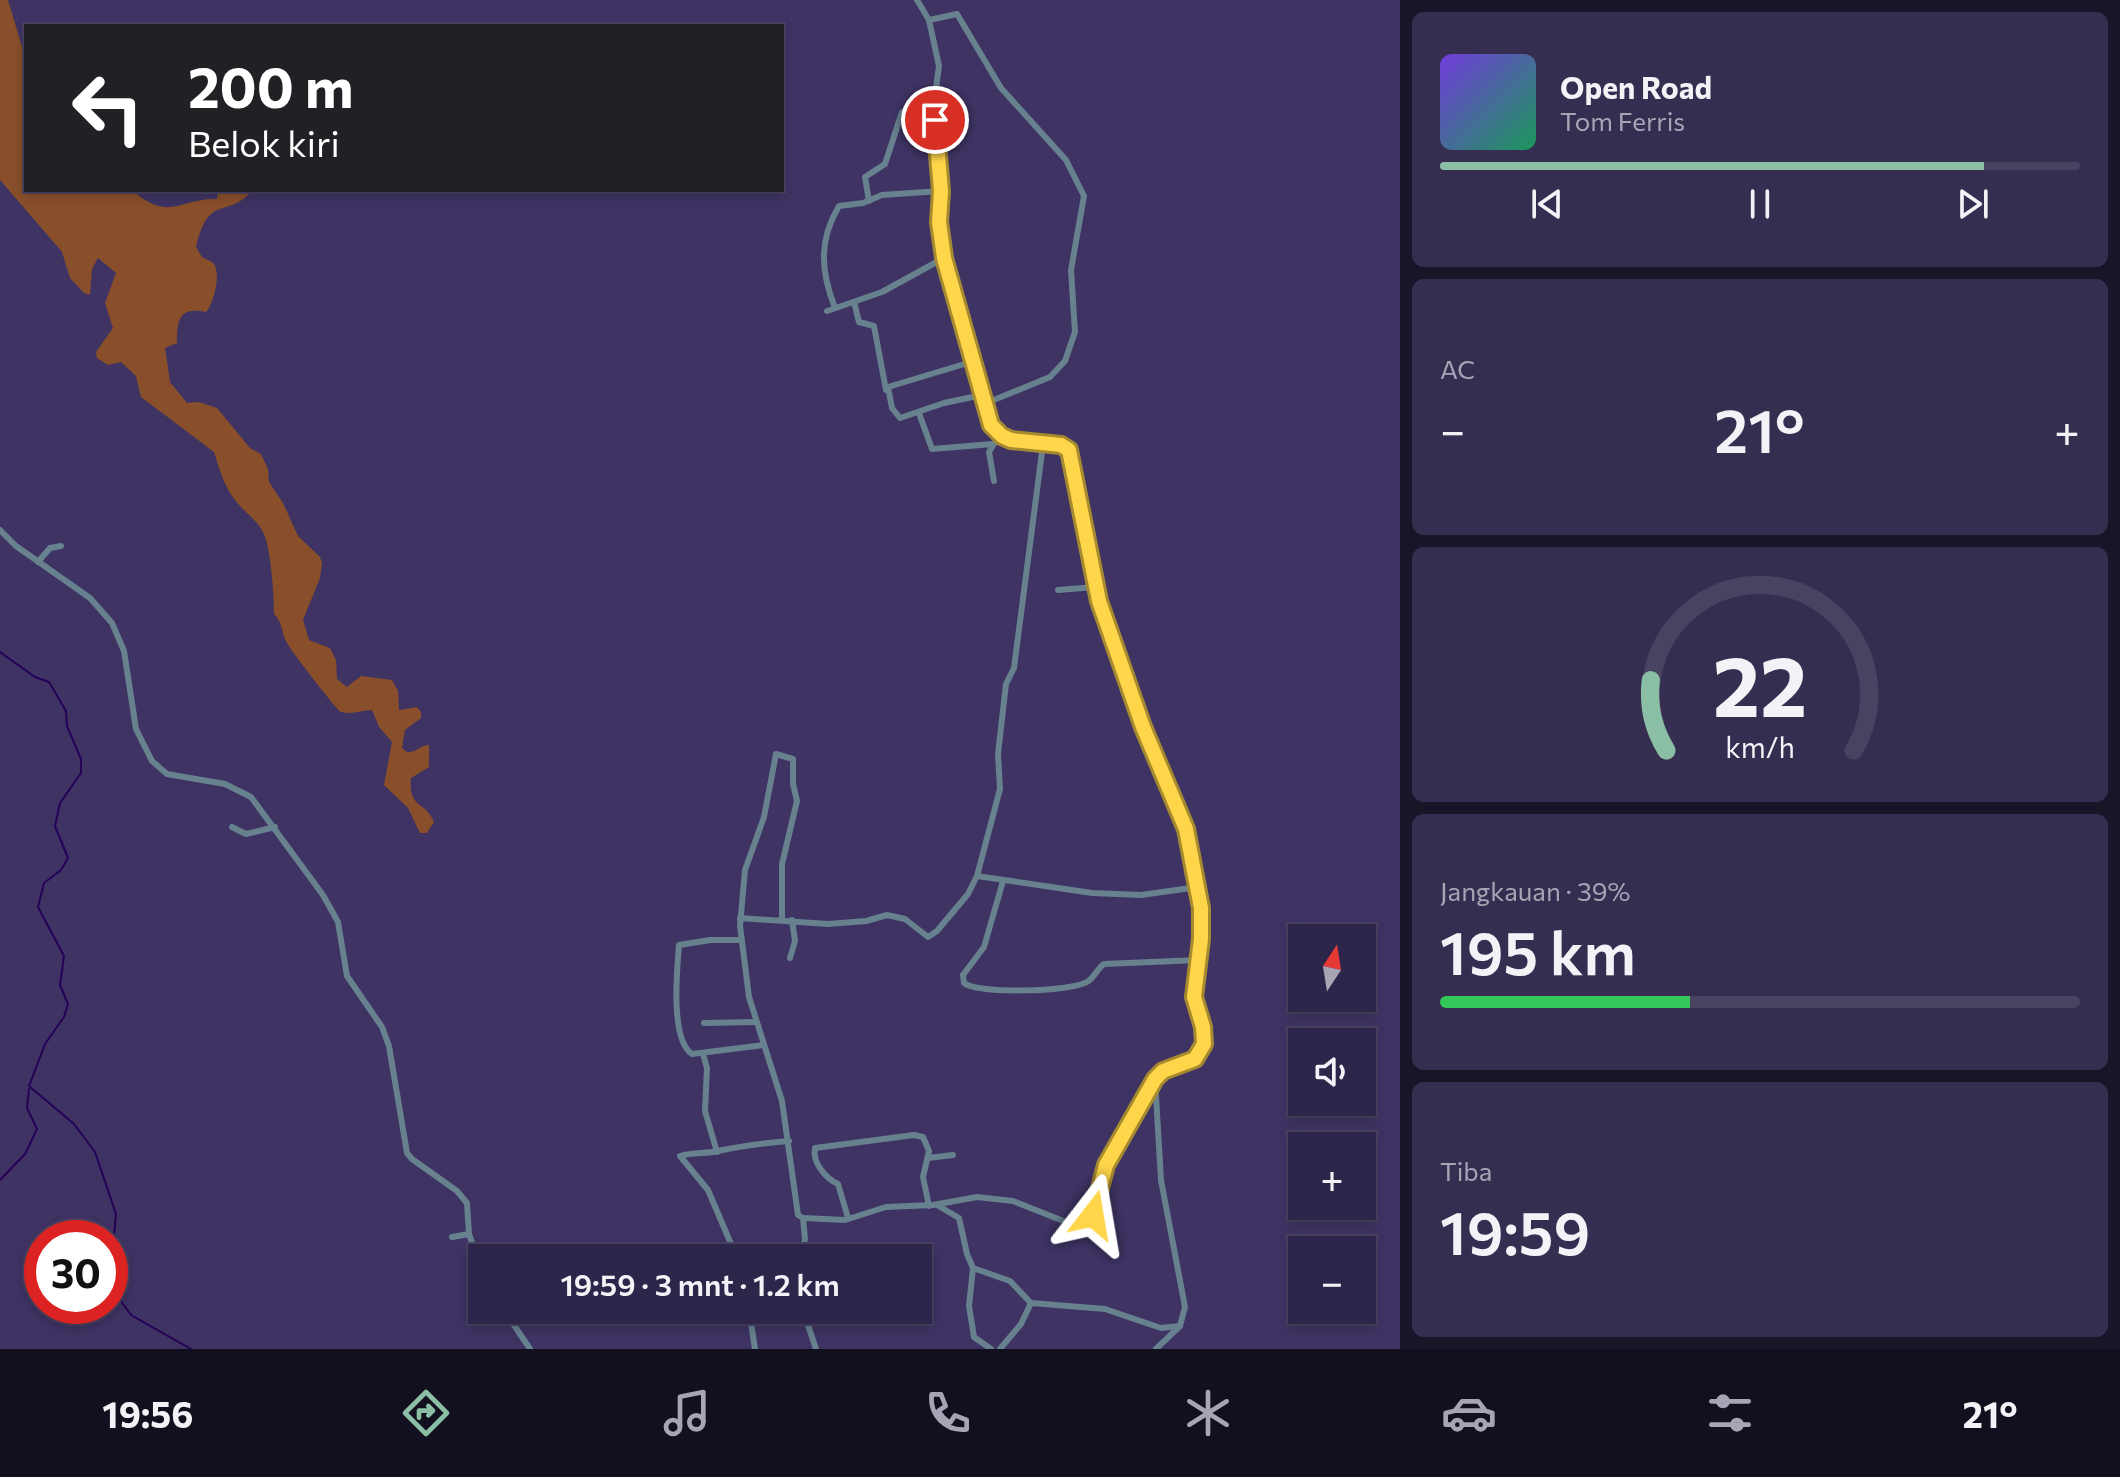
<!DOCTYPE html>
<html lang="id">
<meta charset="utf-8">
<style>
body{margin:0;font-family:Commissioner,sans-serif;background:#362e51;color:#f1f3f6;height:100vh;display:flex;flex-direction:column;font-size:30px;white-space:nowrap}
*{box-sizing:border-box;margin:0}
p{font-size:26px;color:#a7a5b5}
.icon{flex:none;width:44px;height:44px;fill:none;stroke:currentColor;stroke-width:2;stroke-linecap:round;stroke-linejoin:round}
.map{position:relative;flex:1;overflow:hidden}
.drawer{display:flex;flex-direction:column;gap:12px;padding:12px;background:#191529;width:720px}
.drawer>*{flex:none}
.banner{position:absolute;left:24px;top:24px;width:760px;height:168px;border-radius:0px;box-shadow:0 4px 12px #0003,0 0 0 2px #494362;background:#202124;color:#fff;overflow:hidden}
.needle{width:52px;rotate:12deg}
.tools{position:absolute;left:1288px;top:924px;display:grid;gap:16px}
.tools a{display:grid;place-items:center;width:88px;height:88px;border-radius:0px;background:#2e264a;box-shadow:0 4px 12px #0003,0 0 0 2px #494362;font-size:40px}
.speed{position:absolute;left:24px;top:1220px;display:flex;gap:16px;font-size:40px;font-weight:700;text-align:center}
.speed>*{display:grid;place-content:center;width:104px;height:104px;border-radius:50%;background:#2e264a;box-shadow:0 4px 12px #0003,0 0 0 2px #494362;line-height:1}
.speed .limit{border:12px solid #d22;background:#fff;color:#111}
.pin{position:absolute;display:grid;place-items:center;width:68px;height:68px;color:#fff;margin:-34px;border:4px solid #fff;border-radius:50%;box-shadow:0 2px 8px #0007}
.me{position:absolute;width:88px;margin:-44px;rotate:14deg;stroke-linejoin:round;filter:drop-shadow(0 0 6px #0008)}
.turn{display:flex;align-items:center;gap:28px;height:168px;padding:0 32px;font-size:36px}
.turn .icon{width:104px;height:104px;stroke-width:2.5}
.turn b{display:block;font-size:56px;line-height:68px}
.big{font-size:60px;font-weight:600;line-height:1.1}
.drawer .card{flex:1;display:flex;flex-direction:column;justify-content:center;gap:12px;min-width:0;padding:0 28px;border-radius:12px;background:#362e51}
.drawer .dial{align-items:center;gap:0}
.dial svg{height:208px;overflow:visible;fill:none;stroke:#494362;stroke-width:7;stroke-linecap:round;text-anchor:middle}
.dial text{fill:#f1f3f6;stroke:none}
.song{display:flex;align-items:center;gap:24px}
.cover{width:96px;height:96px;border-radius:12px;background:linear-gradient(135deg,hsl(260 70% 55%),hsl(150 70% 35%))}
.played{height:8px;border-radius:4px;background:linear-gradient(90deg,#8abfa5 85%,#494362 85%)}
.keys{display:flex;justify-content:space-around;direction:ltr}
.heat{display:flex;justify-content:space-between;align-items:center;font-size:44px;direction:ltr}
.charge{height:12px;border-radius:6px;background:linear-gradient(90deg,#34c759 39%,#494362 0)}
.trip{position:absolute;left:468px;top:1244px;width:464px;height:80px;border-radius:0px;background:#2e264a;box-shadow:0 4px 12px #0003,0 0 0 2px #494362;font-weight:600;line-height:80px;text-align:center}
.tabs{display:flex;height:128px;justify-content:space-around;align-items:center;background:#120f1e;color:#a7a5b5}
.tabs .icon{width:56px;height:56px}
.tabs .selected{color:#8abfa5}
.tabs b{font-size:36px;color:#f1f3f6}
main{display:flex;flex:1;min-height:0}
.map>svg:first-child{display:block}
.green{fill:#884f2a}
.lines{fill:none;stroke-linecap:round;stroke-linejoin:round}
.stream{stroke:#250257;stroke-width:2}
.minor{stroke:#67818f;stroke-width:6}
.route-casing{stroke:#a68a30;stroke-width:20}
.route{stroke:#ffd54a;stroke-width:14}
</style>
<main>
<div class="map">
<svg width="1400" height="1349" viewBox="0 0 1400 1349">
<rect width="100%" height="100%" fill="#3e3363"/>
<!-- green -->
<path class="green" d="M0,0H8L26,60V190H132C169,223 180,198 217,199L218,190H253C227,220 209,192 196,247L202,257C205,259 212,261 214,264C221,274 214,303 206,312C180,307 177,318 177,343L165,348L170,382L187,403L199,402L217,408L250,448L261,454L268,469L269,482L283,503L298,536L320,557L322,563L320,578L303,620L309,640L330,648L336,660L337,679L347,687L361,676L392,680L398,691L399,710L417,707L421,712V718L405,730L402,748L407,752C417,753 420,745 429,745V767L411,778C408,809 426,801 434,822L427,833H420L408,808L384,785L392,742L379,727L372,710C362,710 353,715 341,712C337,710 291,651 287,643C281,633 283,622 274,614C274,595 271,551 264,534C258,521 249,516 240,506C225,490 220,471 214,452L141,397L136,376L121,362L108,365L97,358L96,352L113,328L105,303L116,273L98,258L92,269L90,295L84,293L70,278L62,252L0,180Z"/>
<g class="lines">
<!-- stream -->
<g class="stream">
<polyline points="0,652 35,677 49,682 66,711 67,726 81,759 81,773 60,803 55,826 68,858 61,870 44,883 38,907 64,956 60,985 68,1004 64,1017 45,1044 29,1086 74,1124 95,1152 116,1214 110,1281 115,1293 131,1315 191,1349"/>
<polyline points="0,1180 25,1154 37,1129 27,1108 29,1089"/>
</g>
<!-- minor -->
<g class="minor">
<polyline points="917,0 929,20 939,66 933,111 941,191 939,222 944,258 984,404 991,425 1002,436 1021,442 1061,445 1069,450 1099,601 1143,727 1186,829 1201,908 1201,939 1194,997 1203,1027 1204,1044 1195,1059 1163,1071 1155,1079 1161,1180 1185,1307 1180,1326 1156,1349"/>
<polyline points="929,20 957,14 1001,88 1066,160 1084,196 1071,270 1075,332 1065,361 1050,377 984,404"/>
<polyline points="869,201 865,177 885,164 902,112 933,111"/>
<polyline points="854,302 859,322 874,326 886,390"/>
<path d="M835,308C821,272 818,241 839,206L863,203L882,195L941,191"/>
<polyline points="827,311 882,292 944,258"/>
<polyline points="971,362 888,387 892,408 900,418 944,403 982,395"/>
<polyline points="919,413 932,449 993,444"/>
<polyline points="994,444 989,452 994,481"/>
<polyline points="0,530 16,546 90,598 112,623 124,651 136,729 152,761 167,774 225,784 251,797 323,895 338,922 347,976 382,1027 389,1046 407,1153 412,1159 457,1191 467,1203 469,1234 482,1270"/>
<polyline points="38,562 50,548 61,546"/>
<polyline points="1058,590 1095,587"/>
<polyline points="232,827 246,834 275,827"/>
<polyline points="977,876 1092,893 1141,895 1198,887"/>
<path d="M1003,881L984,947L963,975L964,983C977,994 1070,992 1087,982C1094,978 1097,969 1104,964L1199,960"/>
<polyline points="740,918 828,924 866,921 887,915 905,919 928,937 937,931 968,894 977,876 1000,789 998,754 1006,684 1014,668 1043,444"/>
<polyline points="782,919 782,864 797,801 793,784 793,759 776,754 764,817 745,870 740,926 749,997 782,1101 798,1215 803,1218"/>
<path d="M742,940H710L679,945C677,970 670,1039 692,1054L764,1045"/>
<polyline points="790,958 795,941 792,920"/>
<polyline points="704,1023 756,1022"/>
<polyline points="703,1054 707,1068 705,1111 717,1152"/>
<polyline points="928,1158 953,1155"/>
<polyline points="937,1205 959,1218 967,1254 973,1268 1010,1281 1031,1303 1105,1309 1161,1328 1180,1326"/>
<path d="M848,1218L838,1184C825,1178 812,1162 815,1148L914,1135L923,1137L929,1151L923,1177L929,1206"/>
<polyline points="452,1237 469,1234"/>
<path d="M737,1258L708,1190L680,1156C693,1152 706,1154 718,1151C741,1146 764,1143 789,1141"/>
<polyline points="801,1258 805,1239 803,1218 845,1220 886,1207 933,1205 977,1197 1013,1201 1066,1222 1088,1220 1096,1207 1100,1185 1112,1153 1131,1127 1153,1082"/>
<polyline points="973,1268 969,1306 974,1337 991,1349"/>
<polyline points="504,1310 530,1349"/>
<polyline points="749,1310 755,1349"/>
<polyline points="803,1310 816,1349"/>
<polyline points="1000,1349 1021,1324 1031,1303"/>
</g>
</g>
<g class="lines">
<defs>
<polyline id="route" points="935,120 941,191 939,222 944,258 991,425 1002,436 1011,440 1061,445 1069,450 1099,601 1143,727 1186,829 1201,908 1201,939 1194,997 1203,1027 1204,1044 1195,1059 1163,1071 1155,1079 1106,1165 1093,1215"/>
</defs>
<!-- route casing -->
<use href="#route" class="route-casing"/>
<!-- route -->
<use href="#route" class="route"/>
</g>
</svg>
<div class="tools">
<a><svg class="needle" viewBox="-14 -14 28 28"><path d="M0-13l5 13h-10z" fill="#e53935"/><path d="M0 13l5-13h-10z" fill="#a7a5b5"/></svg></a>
<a><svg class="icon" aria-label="sound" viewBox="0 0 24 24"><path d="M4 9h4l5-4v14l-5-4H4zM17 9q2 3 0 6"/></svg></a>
<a>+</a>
<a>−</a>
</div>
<div class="speed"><div class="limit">30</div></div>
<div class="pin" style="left:935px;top:120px;background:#d93025"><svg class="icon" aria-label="arrive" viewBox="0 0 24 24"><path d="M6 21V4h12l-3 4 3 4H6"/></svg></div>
<svg class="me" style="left:1093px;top:1215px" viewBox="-20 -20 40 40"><path d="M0-17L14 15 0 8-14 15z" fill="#ffd54a" stroke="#fff" stroke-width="4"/></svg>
<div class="trip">19:59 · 3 mnt · 1.2 km</div>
<div class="banner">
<div class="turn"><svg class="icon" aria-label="left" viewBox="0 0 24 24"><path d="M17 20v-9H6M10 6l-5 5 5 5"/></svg><div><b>200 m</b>Belok kiri</div></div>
</div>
</div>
<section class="drawer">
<div class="card">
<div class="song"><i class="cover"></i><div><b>Open Road</b><p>Tom Ferris</p></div></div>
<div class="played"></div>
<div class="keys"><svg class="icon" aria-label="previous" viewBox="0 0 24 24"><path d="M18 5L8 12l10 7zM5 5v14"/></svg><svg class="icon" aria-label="pause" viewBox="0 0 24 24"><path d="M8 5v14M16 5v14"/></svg><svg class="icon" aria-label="next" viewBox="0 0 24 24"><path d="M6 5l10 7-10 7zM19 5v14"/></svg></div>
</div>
<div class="card"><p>AC</p>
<div class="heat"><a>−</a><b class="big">21°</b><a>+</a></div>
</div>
<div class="card dial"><svg viewBox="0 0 100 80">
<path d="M14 69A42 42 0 1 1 86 69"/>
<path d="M14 69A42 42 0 0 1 8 42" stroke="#8abfa5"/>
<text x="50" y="56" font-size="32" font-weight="700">22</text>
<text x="50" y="72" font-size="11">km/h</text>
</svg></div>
<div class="card"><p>Jangkauan · 39%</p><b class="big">195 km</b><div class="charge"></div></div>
<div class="card"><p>Tiba</p><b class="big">19:59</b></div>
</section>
</main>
<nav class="tabs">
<b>19:56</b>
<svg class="icon selected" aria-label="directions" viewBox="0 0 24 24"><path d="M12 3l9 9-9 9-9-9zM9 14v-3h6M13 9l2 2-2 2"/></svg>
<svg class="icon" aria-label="music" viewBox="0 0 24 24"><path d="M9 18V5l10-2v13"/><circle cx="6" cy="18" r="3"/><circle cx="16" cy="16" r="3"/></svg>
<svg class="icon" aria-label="phone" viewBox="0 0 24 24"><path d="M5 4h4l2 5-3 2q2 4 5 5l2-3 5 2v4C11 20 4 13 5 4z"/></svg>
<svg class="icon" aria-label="climate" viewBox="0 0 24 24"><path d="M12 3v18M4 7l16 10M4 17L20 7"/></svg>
<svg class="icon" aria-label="car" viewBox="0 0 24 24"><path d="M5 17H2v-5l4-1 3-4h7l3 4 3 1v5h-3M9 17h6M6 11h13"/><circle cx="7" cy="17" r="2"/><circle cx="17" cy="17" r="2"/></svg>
<svg class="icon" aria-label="filters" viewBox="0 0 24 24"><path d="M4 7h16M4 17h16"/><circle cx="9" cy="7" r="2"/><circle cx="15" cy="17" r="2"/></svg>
<b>21°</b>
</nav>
